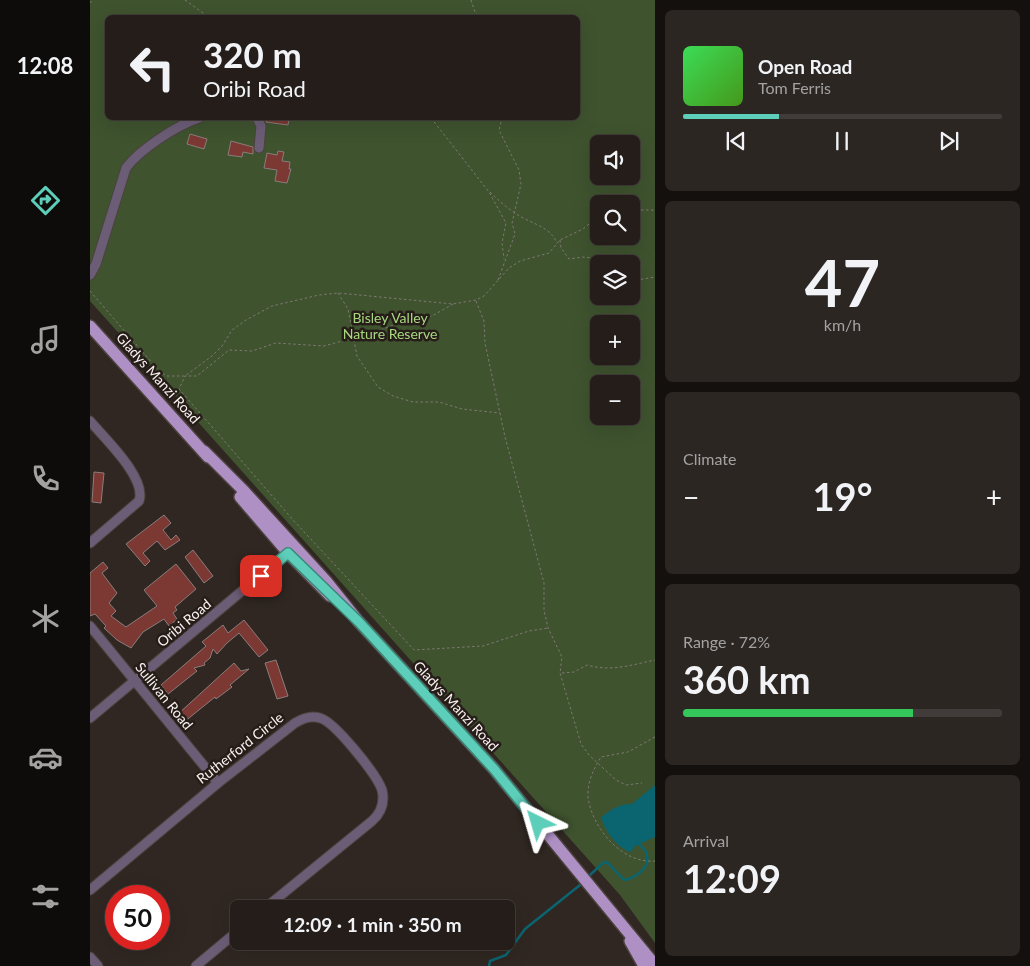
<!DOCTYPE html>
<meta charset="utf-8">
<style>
body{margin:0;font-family:Lato,sans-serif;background:#2c2623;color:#f1f3f6;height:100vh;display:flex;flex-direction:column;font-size:19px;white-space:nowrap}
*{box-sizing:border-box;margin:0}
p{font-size:16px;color:#a3a2a2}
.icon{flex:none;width:28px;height:28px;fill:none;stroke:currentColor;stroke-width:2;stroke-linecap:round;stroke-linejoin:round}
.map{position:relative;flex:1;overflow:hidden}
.side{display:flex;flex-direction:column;gap:10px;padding:10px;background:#14100e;width:375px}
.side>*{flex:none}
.top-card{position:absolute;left:15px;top:15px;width:475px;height:105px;border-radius:8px;box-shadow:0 5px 20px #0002,0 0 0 1px #413b39;background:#241d1a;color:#f1f3f6;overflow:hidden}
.tools{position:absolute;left:500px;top:135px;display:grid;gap:10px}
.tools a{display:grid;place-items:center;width:50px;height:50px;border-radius:8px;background:#241d1a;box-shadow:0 5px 20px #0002,0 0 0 1px #413b39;font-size:25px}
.speed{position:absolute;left:15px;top:885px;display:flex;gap:10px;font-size:25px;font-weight:700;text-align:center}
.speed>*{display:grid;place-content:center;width:65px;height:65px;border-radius:50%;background:#241d1a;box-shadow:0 5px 20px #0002,0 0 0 1px #413b39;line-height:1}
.speed .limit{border:8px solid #d22;background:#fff;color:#111}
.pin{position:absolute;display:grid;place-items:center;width:42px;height:42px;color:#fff;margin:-21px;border-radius:10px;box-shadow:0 2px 8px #0006}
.me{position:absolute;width:55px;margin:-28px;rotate:320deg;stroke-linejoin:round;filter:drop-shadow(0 0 4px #0008)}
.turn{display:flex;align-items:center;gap:18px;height:105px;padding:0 15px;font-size:22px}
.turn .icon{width:65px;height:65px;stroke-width:2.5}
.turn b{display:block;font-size:35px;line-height:42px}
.big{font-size:38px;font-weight:700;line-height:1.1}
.side .card{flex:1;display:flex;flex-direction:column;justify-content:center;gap:8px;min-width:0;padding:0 18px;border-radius:8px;background:#2c2623}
.side .dial{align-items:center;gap:0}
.dial b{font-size:65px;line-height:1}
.song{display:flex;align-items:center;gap:15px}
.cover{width:60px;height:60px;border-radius:8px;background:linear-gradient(135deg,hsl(130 70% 55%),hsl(100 70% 35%))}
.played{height:5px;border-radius:2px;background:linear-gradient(90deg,#5dceb9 30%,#413b39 30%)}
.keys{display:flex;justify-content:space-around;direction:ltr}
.heat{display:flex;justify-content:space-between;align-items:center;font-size:28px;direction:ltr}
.charge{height:8px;border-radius:4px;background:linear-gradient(90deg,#34c759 72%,#413b39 0)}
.trip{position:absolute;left:140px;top:900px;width:285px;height:50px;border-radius:8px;background:#241d1a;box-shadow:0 5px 20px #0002,0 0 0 1px #413b39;font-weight:700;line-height:50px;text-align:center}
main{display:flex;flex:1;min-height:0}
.dock{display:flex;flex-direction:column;width:90px;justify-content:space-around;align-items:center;background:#0e0c0a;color:#a3a2a2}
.dock .icon{width:35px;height:35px}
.dock .selected{color:#5dceb9}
.dock b{font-size:22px;color:#f1f3f6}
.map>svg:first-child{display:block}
.green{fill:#3f532f;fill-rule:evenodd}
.water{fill:#0b6570}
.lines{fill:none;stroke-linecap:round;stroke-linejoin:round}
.stream{stroke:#0b6570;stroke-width:2.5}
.building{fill:#7c3833;stroke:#8a7d7b}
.minor-casing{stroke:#4c433f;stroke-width:11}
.major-casing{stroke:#4c433f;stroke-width:14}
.path{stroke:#807874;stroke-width:1;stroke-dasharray:2.5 2.5;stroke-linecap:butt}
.minor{stroke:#6c5d76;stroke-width:9}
.major{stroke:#af90c4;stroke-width:11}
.route-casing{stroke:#3c8678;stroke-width:12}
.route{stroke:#5dceb9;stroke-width:9}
.labels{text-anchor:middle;stroke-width:5;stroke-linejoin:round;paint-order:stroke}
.park-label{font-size:14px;fill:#a7d981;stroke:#261d19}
.street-label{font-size:14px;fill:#f9f2f0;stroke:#261d19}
</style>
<main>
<nav class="dock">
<b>12:08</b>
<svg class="icon selected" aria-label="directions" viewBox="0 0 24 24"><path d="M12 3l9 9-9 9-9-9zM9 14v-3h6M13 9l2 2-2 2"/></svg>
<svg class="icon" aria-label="music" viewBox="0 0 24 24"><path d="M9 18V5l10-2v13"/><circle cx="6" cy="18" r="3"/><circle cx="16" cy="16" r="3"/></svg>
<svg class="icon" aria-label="phone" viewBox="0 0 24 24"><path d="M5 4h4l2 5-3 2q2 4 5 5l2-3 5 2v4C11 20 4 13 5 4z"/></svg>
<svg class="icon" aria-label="climate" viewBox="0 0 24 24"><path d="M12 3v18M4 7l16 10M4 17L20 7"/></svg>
<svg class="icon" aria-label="car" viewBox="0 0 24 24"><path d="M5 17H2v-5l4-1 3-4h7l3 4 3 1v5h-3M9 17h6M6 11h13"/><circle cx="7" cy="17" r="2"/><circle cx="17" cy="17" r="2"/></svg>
<svg class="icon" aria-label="filters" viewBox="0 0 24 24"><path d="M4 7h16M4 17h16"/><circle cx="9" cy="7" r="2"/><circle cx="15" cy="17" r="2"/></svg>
</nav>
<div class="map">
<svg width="565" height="966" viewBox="0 0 565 966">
<rect width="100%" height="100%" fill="#302722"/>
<!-- green -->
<path class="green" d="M0,0H565V943L530,895L0,301ZM18,18H488V118H18ZM509,144H541V176H509ZM509,204H541V236H509ZM509,264H541V296H509ZM509,324H541V356H509ZM509,384H541V416H509Z"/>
<!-- water -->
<path class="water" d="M565,785V837L545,846L541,852C528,849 514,830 511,817C521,810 530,803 542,804Z"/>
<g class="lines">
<!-- stream -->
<g class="stream">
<path d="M500,875L514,862L518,863L534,880C545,878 563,867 556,852C555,849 550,846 548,843"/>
<polyline points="399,966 400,961 416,955 435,929 490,885"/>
</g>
</g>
<!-- building -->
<g class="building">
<polygon points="177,118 199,118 198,125 176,122"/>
<polygon points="100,134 117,139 114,149 97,144"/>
<polygon points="141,141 163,147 163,154 153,152 152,157 138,155"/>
<polygon points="188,151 194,152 192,161 200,162 199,169 201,169 197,183 185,181 187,170 174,168 177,153 187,155"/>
<polygon points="4,472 14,473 11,503 2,502"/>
<polygon points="74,515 81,523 73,530 81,540 86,535 90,540 75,550 67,541 53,553 60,561 55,566 36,544"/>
<polygon points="103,550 123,576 114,583 95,557"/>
<polygon points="13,562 18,568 12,573 27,593 19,603 26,611 21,616 36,627 67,606 54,590 86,564 106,589 85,607 87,610 83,613 87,619 79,626 74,619 53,632 41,648 27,640 14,628 16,626 5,614 0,616 0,573"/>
<polygon points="154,620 178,650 169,657 149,633 137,643 127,654 123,649 120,658 114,663 115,665 104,668 107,671 78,694 71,685 116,646 112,642 133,625 138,633"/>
<polygon points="186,660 198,696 187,699 175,663"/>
<polygon points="144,663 151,671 159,669 140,685 142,687 126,699 125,697 94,722 88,714"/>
</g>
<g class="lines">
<defs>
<g id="minor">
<polyline points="167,118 171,126 169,148"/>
<path d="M0,275L6,264L36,168C49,150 87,125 109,118"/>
<path d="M0,421C15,439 57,478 49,501L0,543"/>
<polyline points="0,626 128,783"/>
<polyline points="0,718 201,550"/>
<path d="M0,890L128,783L205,723C213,718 221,715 230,718C245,722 287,775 292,790C295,803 291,813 282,821L174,909"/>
<polyline points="0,957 8,966"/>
<polyline points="106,966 149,930"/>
</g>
<g id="major">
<polyline points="0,326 118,457"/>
<polyline points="114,451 154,491 237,582 269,622 404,769 565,965"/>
<polyline points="150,497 198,553 240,596"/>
<polyline points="540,941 554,966"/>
</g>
</defs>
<!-- minor casing -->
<use href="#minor" class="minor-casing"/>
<!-- major casing -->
<use href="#major" class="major-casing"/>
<!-- path -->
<g class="path">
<polyline points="95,0 120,18"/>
<polyline points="381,0 385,12 391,18"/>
<polyline points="0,3 2,0"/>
<polyline points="341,118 399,192 416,223 412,243 414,259"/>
<path d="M400,192C408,200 416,207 425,213C440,224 459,225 467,243"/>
<polyline points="541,210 565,210"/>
<polyline points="470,240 471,248 479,259 493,257 513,259 516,264"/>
<polyline points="408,280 425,234 422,223 431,184 429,170 409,130 412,118"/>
<polyline points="541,281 565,277"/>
<polyline points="0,291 69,371 77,376 95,376 122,356 132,346 142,330 156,320 182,306 229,295 248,293 363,304 386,300 394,296 419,268 430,261 459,253 470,240 493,229 509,216"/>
<polyline points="248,293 258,309 267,356 288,387 303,396 323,402 349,402 372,409 410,413"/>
<polyline points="386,301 394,321 395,343 415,437 454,583 454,610 458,628 472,657 470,673 491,744 499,755 526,780 536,785 552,783"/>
<polyline points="363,304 342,316 323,318 285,332 234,346 186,343 162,351 139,350 107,376 95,376 89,389 204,521 324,650 393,646 439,631 458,628"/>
<path d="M472,673L484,672L497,665C521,672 541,665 565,660"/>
<path d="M565,737L538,752L511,757C504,768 497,782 498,797C502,828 532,864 565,861"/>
</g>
<!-- minor -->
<use href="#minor" class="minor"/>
<!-- major -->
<use href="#major" class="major"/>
</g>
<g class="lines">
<defs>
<polyline id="route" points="171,576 198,553 269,622 404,769 448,823"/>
</defs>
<!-- route casing -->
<use href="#route" class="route-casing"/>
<!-- route -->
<use href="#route" class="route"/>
</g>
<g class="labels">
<!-- park labels -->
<g class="park-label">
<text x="300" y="323">Bisley Valley<tspan x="300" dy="16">Nature Reserve</tspan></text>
</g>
<!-- street labels -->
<g class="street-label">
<text transform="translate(68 378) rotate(48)" y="5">Gladys Manzi Road</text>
<text transform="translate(94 623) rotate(-40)" y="5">Oribi Road</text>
<text transform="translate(74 696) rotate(51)" y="5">Sullivan Road</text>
<text transform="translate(366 706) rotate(47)" y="5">Gladys Manzi Road</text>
<text transform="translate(150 748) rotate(-38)" y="5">Rutherford Circle</text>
</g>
</g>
</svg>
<div class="tools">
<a><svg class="icon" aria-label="sound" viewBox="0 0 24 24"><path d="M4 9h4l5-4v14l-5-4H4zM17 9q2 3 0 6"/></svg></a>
<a><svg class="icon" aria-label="search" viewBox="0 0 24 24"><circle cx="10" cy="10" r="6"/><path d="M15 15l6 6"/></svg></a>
<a><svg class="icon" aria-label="layers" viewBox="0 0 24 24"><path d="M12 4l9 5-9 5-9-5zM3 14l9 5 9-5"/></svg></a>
<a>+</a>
<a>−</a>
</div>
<div class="speed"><div class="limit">50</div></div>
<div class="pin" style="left:171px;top:576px;background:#d93025"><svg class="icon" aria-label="arrive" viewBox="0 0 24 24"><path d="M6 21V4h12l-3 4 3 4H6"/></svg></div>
<svg class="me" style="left:448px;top:823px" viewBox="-20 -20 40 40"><path d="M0-17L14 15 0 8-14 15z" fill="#5dceb9" stroke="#fff" stroke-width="4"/></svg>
<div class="trip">12:09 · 1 min · 350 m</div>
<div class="top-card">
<div class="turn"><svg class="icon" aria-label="left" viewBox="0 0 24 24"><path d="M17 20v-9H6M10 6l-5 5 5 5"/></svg><div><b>320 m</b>Oribi Road</div></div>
</div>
</div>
<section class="side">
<div class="card">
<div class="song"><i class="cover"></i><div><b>Open Road</b><p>Tom Ferris</p></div></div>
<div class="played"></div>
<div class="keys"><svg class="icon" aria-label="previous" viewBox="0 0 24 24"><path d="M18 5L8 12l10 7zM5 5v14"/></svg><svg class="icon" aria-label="pause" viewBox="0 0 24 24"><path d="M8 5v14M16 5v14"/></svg><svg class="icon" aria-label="next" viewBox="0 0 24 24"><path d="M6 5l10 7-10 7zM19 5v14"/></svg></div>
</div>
<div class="card dial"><b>47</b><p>km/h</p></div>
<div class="card"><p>Climate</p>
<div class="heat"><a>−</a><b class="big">19°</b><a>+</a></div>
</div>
<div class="card"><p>Range · 72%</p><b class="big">360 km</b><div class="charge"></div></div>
<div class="card"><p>Arrival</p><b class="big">12:09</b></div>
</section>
</main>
